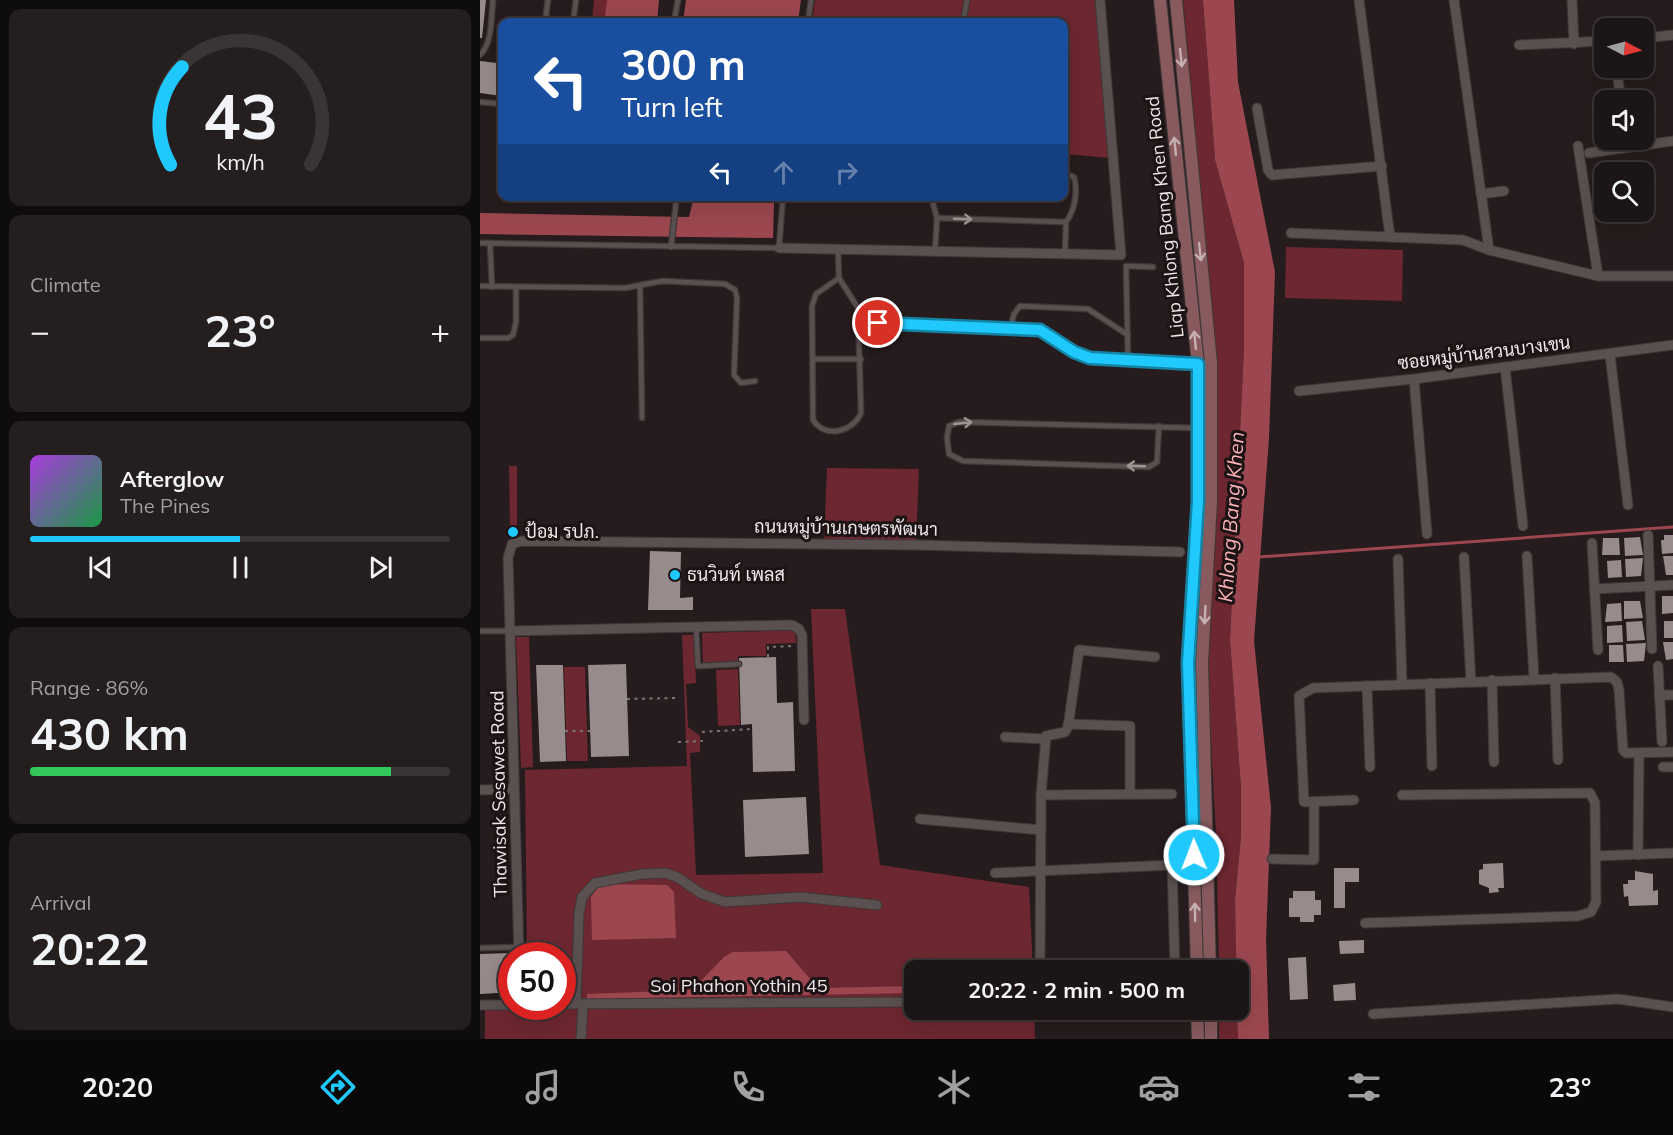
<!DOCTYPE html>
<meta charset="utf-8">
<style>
body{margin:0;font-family:Mulish,Sarabun,sans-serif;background:#251e1f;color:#f1f3f6;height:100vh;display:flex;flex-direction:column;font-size:22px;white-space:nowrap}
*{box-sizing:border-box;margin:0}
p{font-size:20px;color:#a09fa1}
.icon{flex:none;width:33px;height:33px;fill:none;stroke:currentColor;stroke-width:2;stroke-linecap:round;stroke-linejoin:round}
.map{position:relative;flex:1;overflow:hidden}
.drawer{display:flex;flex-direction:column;gap:9px;padding:9px;background:#0f0c0c;width:480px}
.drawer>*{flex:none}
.guide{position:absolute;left:18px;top:18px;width:570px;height:183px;border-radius:12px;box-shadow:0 6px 24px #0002,0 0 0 2px #3a3435;background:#1a4fa0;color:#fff;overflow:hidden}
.needle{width:39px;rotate:96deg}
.controls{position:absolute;left:1114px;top:18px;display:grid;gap:12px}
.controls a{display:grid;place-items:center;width:60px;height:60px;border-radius:12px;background:#1c1516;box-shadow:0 6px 24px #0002,0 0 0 2px #3a3435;font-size:30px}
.speed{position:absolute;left:18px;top:942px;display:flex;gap:12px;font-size:30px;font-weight:700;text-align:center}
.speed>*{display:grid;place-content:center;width:78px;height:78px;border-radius:50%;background:#1c1516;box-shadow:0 6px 24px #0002,0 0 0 2px #3a3435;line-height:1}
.speed .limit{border:9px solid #d22;background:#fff;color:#111}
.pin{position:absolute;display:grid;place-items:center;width:51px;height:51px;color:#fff;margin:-26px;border:3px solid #fff;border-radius:50%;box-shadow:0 2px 6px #0007}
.me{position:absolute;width:66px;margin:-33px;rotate:359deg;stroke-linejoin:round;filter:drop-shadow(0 0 4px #0008)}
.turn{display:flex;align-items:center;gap:21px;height:126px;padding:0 24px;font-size:27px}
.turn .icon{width:78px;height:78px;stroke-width:2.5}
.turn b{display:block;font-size:42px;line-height:51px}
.lanes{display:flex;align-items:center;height:57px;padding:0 24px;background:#0003;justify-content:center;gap:30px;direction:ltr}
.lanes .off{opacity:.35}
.big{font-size:45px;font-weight:700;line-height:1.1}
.drawer .widget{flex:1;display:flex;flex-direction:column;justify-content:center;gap:9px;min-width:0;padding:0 21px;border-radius:12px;background:#251e1f}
.drawer .dial{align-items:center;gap:0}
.dial svg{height:156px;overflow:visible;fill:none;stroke:#3a3435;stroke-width:7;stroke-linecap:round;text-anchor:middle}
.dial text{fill:#f1f3f6;stroke:none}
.song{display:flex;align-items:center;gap:18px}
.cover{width:72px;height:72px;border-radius:9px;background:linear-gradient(135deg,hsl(280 70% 55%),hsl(140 70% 35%))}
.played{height:6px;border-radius:3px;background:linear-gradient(90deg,#1fc9fd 50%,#3a3435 50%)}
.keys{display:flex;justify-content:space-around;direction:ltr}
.heat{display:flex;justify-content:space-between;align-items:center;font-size:33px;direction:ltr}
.charge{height:9px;border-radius:4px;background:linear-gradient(90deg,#34c759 86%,#3a3435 0)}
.trip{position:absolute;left:424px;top:960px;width:345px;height:60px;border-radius:12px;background:#1c1516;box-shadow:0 6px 24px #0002,0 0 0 2px #3a3435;font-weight:700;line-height:60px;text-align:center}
.menu{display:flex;height:96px;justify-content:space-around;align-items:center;background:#0b0809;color:#a09fa1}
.menu .icon{width:42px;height:42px}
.menu .selected{color:#1fc9fd}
.menu b{font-size:27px;color:#f1f3f6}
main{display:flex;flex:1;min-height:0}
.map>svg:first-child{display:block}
.green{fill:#6d2730}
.water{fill:#9c474f}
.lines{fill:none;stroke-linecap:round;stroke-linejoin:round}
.stream{stroke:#9c474f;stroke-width:3}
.building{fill:#978b8b}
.lane-casing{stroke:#3f3838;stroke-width:7}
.street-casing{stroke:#3f3838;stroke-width:11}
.secondary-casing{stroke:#3f3838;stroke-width:14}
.path{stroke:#7d7475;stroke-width:2;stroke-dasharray:3 4.5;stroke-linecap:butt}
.lane{stroke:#5b5050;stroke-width:4.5}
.street{stroke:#5b5050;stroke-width:9}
.secondary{stroke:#885a5e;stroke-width:12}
.oneway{stroke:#c5afb0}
.oneway2{stroke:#9d9494}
.route-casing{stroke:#1483a4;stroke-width:15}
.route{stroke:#1fc9fd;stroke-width:10}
.poi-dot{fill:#1fc9fd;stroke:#1c1314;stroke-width:2}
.labels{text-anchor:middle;stroke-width:6;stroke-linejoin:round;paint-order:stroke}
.street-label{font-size:18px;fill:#eee7e7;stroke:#1c1314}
.poi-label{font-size:18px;fill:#eee7e7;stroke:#1c1314;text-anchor:start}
.water-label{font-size:20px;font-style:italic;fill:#fdb3b7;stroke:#1c1314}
</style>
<main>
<section class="drawer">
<div class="widget dial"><svg viewBox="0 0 100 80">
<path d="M14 69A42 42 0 1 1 86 69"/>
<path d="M14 69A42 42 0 0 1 20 19" stroke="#1fc9fd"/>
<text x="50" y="56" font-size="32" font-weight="700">43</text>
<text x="50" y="72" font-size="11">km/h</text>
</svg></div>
<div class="widget"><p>Climate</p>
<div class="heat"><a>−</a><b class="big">23°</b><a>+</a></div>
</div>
<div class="widget">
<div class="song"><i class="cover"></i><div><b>Afterglow</b><p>The Pines</p></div></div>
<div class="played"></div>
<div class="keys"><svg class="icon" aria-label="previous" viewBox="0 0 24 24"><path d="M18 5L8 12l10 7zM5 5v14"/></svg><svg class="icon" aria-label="pause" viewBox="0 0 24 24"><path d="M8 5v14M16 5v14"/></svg><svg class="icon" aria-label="next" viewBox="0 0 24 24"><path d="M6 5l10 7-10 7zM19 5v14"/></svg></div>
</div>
<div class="widget"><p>Range · 86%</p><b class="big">430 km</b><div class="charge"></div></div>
<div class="widget"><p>Arrival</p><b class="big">20:22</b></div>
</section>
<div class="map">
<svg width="1193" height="1039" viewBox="0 0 1193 1039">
<rect width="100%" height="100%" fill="#261c1d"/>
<!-- green -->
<g class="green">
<polygon points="114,0 127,0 126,16 176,22 112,22"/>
<polygon points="335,0 620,0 632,158 584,154 584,22 332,22"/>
<polygon points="703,0 723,0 735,160 764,263 764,348 750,640 761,787 761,836 755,900 757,970 739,970 736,835 727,666 738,446 737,363"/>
<polygon points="806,247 923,250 922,301 805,298"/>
<polygon points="29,466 37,466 37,529 30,528"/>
<polygon points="347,468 439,469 436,545 344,542"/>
<polygon points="331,609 365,609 400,865 549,887 553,970 435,970 435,1010 554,1010 555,1039 5,1039 5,1009 82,1006 82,956 47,955 45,770 207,766 202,635 214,635 216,683 206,684 208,727 220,736 220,752 210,753 216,875 343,873"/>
<polygon points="315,630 316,643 286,644 286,656 258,656 258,662 223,664 222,633"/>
<polygon points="36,637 49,637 53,767 41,768"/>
<polygon points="84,667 105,667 108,761 87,761"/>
<polygon points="258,669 260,725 238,726 236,670"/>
<rect x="739" y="1010" width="19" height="29"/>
</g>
<!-- water -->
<g class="water">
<polygon points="127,0 179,0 177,22 125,16"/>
<polygon points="206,0 321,0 318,22 203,22"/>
<polygon points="723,0 754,0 758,82 795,272 789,438 774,641 791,808 786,939 789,1039 758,1039 755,900 761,836 761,787 750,640 764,348 764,263 735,160"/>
<polygon points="213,201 294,203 293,238 0,234 0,213 209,217"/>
<polygon points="120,884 187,885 194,892 196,938 112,940 111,897"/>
<polygon points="306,951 338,988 435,986 435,993 107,999 107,994 212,990 244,957 253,952"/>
</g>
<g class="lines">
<!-- stream -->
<polyline class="stream" points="779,557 1193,527"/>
</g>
<!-- building -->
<g class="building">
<polygon points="0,0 6,0 2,38 0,38"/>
<polygon points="18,52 22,52 22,96 0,93 0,61 17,63"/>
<polygon points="1184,535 1193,535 1193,553 1182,554 1181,540 1184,540"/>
<polygon points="1160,537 1163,555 1145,556 1144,538"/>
<polygon points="1123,538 1139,538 1140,555 1122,555"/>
<polygon points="170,551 201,552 200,598 213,597 213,610 168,610"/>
<polygon points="1183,556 1193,556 1193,575 1186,575"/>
<polygon points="1163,558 1161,576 1146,577 1145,559"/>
<polygon points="1141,560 1142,577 1128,578 1127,561"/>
<polygon points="1182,596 1193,596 1193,613 1182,614"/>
<polygon points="1144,601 1160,601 1163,618 1144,619"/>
<polygon points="1141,603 1142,621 1125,622 1127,604"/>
<polygon points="1162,621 1165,640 1147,641 1146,622"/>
<rect x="1184" y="621" width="9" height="17"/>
<polygon points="1142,625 1143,642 1127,643 1127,626"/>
<polygon points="1183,642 1193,642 1193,659 1186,660"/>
<polygon points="1166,643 1164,661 1147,662 1146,644"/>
<polygon points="1129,645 1143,645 1144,662 1129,662"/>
<polygon points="296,657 297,703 313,702 315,771 273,772 272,724 261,725 259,658"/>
<polygon points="146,664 149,756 111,757 108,665"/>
<polygon points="56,665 83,665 86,761 60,762"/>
<polygon points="326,797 329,854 265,857 263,800"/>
<polygon points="1023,863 1024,888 1018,888 1019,892 1009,893 1009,888 999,884 999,870 1003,869 1003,864"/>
<polygon points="854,868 879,868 879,882 865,882 865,908 854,908"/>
<polygon points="1155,871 1173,874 1173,891 1178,890 1178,905 1149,906 1148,896 1144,897 1143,884 1148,884 1148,880 1155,880"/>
<polygon points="813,891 835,891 835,900 841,900 841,915 834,915 834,922 820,922 820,917 809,917 809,898 813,898"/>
<polygon points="884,940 884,953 860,954 859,941"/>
<polygon points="33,953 32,992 0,994 0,954"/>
<polygon points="826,957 828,999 810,1000 808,958"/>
<polygon points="875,983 876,1000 854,1001 853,985"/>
</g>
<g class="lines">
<defs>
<g id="lane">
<polyline points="68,0 66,15 70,22"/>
<polyline points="93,22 96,0"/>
<polyline points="194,22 198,0"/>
<polyline points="328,22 331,0"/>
<polyline points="483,22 487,0"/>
<path d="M0,55C13,43 11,16 13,0"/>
<polyline points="0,102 22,104"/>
<path d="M584,173L594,177C598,192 595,210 586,222"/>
<polyline points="451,196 457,218"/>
<polyline points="0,243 299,248 303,196"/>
<polyline points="10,243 12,287"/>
<polyline points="191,247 196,203"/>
<path d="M358,250L359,278L378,308L381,413C373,432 345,439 333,420L332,306L336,294L359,278"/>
<polyline points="455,251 457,218 586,222 585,253"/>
<polyline points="160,285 162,418"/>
<polyline points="0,286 145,288 182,281 245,284 255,290 257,298 254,375 261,383 275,381"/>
<polyline points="379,322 559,330 594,352 610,358 717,364"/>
<polyline points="530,329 534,314 540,306 608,309 648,335"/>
<polyline points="0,338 28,338 33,335 36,322 36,287"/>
<polyline points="333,359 381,359"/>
<polyline points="648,359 646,266 673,267"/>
<polyline points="679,426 677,462 669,467 483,461 469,454 467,438 469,426 479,422 718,428"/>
<polyline points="216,627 218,666 259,664"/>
<polyline points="0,631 30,631"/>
<polyline points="0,948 39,947"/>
</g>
<g id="street">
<polyline points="879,0 910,237"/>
<polyline points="974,0 1009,250"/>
<polyline points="1092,0 1094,44"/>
<polyline points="1164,38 1193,35"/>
<polyline points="1039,45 1125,41"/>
<polyline points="1137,68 1140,97"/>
<polyline points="777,108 788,170 792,175 902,166"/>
<polyline points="1098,146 1118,276"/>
<polyline points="1109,153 1193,141"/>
<polyline points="1001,194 1024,191"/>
<polyline points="811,233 983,240 1009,250 1118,276 1193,276"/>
<polyline points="299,248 641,255 620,0"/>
<polyline points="1130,355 1148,505"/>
<polyline points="1025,367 1043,526"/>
<polyline points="934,379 947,534"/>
<polyline points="819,391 934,379 1193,345"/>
<polyline points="1168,535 1172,649"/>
<polyline points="1112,543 1118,650"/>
<polyline points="1047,556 1054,678"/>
<polyline points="984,557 991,682"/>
<polyline points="918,559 922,684"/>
<polyline points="1114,589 1193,585"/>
<polyline points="31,631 312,625 319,629 322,635 324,720"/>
<polyline points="1178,666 1182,742"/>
<polyline points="1075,678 1078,760"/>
<polyline points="1012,680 1014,762"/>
<polyline points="950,683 952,766"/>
<polyline points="887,686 890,767"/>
<polyline points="1179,695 1193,695"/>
<polyline points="588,724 650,726 650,794"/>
<polyline points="525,737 565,739"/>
<polyline points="1183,767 1193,767"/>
<polyline points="0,790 29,789"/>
<polyline points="561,795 692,794"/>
<polyline points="874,800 824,802 819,696 833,688 1131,677 1137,682 1139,690 1143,750 1146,753 1193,752"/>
<polyline points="440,819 561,830"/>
<polyline points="1158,855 1159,753"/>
<polyline points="1116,856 1193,853"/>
<polyline points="792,859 834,860 834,802"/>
<polyline points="515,873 692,865 695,970"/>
<polyline points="885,923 1098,916 1111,912 1116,902 1115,803 1110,793 922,795"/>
<polyline points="39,956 28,558 32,544 42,541 436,545 700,552"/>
<polyline points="560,970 561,795 566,736 585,732 588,727 599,650 675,657"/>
<polyline points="82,1004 435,1002"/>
<polyline points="96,1004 99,913 102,897 115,883 162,874 185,873 197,877 222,894 245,902 320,897 397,905"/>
<polyline points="0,1005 32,1005"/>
<polyline points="893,1014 1138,999 1193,1007"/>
<polyline points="101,1039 103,1004"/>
</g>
<g id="secondary">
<polyline points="680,0 718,364 718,501 708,663 717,970"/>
<polyline points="696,0 731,363 731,501 722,663 730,970"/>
<polyline points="717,1010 718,1039"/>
<polyline points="731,1010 731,1039"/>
</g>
</defs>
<!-- lane casing -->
<use href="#lane" class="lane-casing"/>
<!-- street casing -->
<use href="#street" class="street-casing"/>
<!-- secondary casing -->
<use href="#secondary" class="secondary-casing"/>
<!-- path -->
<g class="path">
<polyline points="288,657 288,647 313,646"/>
<polyline points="147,699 197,698"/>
<polyline points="85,731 110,731"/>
<polyline points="222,732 272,729"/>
<polyline points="198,742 223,741"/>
</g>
<!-- lane -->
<use href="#lane" class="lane"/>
<!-- street -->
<use href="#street" class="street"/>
<!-- secondary -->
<use href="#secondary" class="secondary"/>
</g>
<!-- one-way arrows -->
<defs><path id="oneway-shaft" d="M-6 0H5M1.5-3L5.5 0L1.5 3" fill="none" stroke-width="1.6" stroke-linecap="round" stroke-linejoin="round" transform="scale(1.5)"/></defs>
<g class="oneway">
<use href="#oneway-shaft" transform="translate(701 58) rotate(84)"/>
<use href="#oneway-shaft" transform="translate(695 146) rotate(-96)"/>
<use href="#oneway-shaft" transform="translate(720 252) rotate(84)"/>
<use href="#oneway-shaft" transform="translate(715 340) rotate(-96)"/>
<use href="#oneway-shaft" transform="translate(725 615) rotate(93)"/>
<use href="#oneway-shaft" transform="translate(715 912) rotate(-91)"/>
</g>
<g class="oneway2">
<use href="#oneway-shaft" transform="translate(483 219) rotate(2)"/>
<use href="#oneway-shaft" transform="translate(483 423) rotate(-6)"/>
<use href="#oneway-shaft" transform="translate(656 466) rotate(-178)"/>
</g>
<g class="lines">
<defs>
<polyline id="route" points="398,323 560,330 594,352 610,358 718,364 718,501 708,663 714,855"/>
</defs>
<!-- route casing -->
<use href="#route" class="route-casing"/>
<!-- route -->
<use href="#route" class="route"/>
</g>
<!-- markers -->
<g class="poi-dot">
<circle cx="33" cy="532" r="6"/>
<circle cx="195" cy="575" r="6"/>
</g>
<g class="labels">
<!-- street labels -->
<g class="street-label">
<text transform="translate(685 217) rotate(-96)" y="6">Liap Khlong Bang Khen Road</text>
<text transform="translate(1004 353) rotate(-7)" y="6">ซอยหมู่บ้านสวนบางเขน</text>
<text transform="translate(366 528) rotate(1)" y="6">ถนนหมู่บ้านเกษตรพัฒนา</text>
<text transform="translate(19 794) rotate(-91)" y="6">Thawisak Sesawet Road</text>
<text x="259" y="992">Soi Phahon Yothin 45</text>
</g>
<!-- poi labels -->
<g class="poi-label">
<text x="45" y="538">ป้อม รปภ.</text>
<text x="207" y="581">ธนวินท์ เพลส</text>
</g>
<!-- water labels -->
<g class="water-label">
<text transform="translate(751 517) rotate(-86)" y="7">Khlong Bang Khen</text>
</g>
</g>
</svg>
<div class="controls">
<a><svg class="needle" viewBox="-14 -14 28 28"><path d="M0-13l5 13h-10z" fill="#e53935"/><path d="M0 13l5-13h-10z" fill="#a09fa1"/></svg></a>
<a><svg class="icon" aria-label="sound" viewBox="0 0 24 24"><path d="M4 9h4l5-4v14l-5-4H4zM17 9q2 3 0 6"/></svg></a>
<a><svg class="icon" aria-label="search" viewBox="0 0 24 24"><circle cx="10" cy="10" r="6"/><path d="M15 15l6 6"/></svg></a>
</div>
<div class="speed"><div class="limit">50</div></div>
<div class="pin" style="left:398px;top:323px;background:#d93025"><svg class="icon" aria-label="arrive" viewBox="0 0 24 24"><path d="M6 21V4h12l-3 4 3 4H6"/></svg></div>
<svg class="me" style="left:714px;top:855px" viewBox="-20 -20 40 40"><circle r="17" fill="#1fc9fd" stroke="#fff" stroke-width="3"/><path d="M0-11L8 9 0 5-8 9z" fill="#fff"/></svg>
<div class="trip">20:22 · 2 min · 500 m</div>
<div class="guide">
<div class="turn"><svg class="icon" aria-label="left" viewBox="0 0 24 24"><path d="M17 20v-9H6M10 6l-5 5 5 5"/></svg><div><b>300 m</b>Turn left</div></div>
<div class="lanes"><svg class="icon" aria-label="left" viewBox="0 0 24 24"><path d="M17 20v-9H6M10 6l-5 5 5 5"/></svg><svg class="icon off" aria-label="ahead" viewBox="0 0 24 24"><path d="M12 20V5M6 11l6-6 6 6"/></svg><svg class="icon off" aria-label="right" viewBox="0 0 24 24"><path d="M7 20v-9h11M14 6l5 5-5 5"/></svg></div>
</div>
</div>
</main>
<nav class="menu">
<b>20:20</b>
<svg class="icon selected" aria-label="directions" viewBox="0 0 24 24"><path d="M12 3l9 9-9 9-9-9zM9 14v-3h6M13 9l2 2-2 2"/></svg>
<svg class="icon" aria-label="music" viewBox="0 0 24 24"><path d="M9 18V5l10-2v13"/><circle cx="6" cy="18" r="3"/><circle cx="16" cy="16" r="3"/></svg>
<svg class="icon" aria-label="phone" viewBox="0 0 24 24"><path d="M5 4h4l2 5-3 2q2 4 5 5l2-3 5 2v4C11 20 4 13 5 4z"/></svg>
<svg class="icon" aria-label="climate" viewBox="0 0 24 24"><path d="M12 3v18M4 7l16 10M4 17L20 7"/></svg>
<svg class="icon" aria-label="car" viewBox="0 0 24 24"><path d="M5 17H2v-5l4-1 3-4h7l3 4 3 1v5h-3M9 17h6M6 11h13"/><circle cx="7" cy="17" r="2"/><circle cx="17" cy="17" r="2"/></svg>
<svg class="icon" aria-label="filters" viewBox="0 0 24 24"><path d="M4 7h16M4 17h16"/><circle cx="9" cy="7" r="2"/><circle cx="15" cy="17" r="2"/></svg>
<b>23°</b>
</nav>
